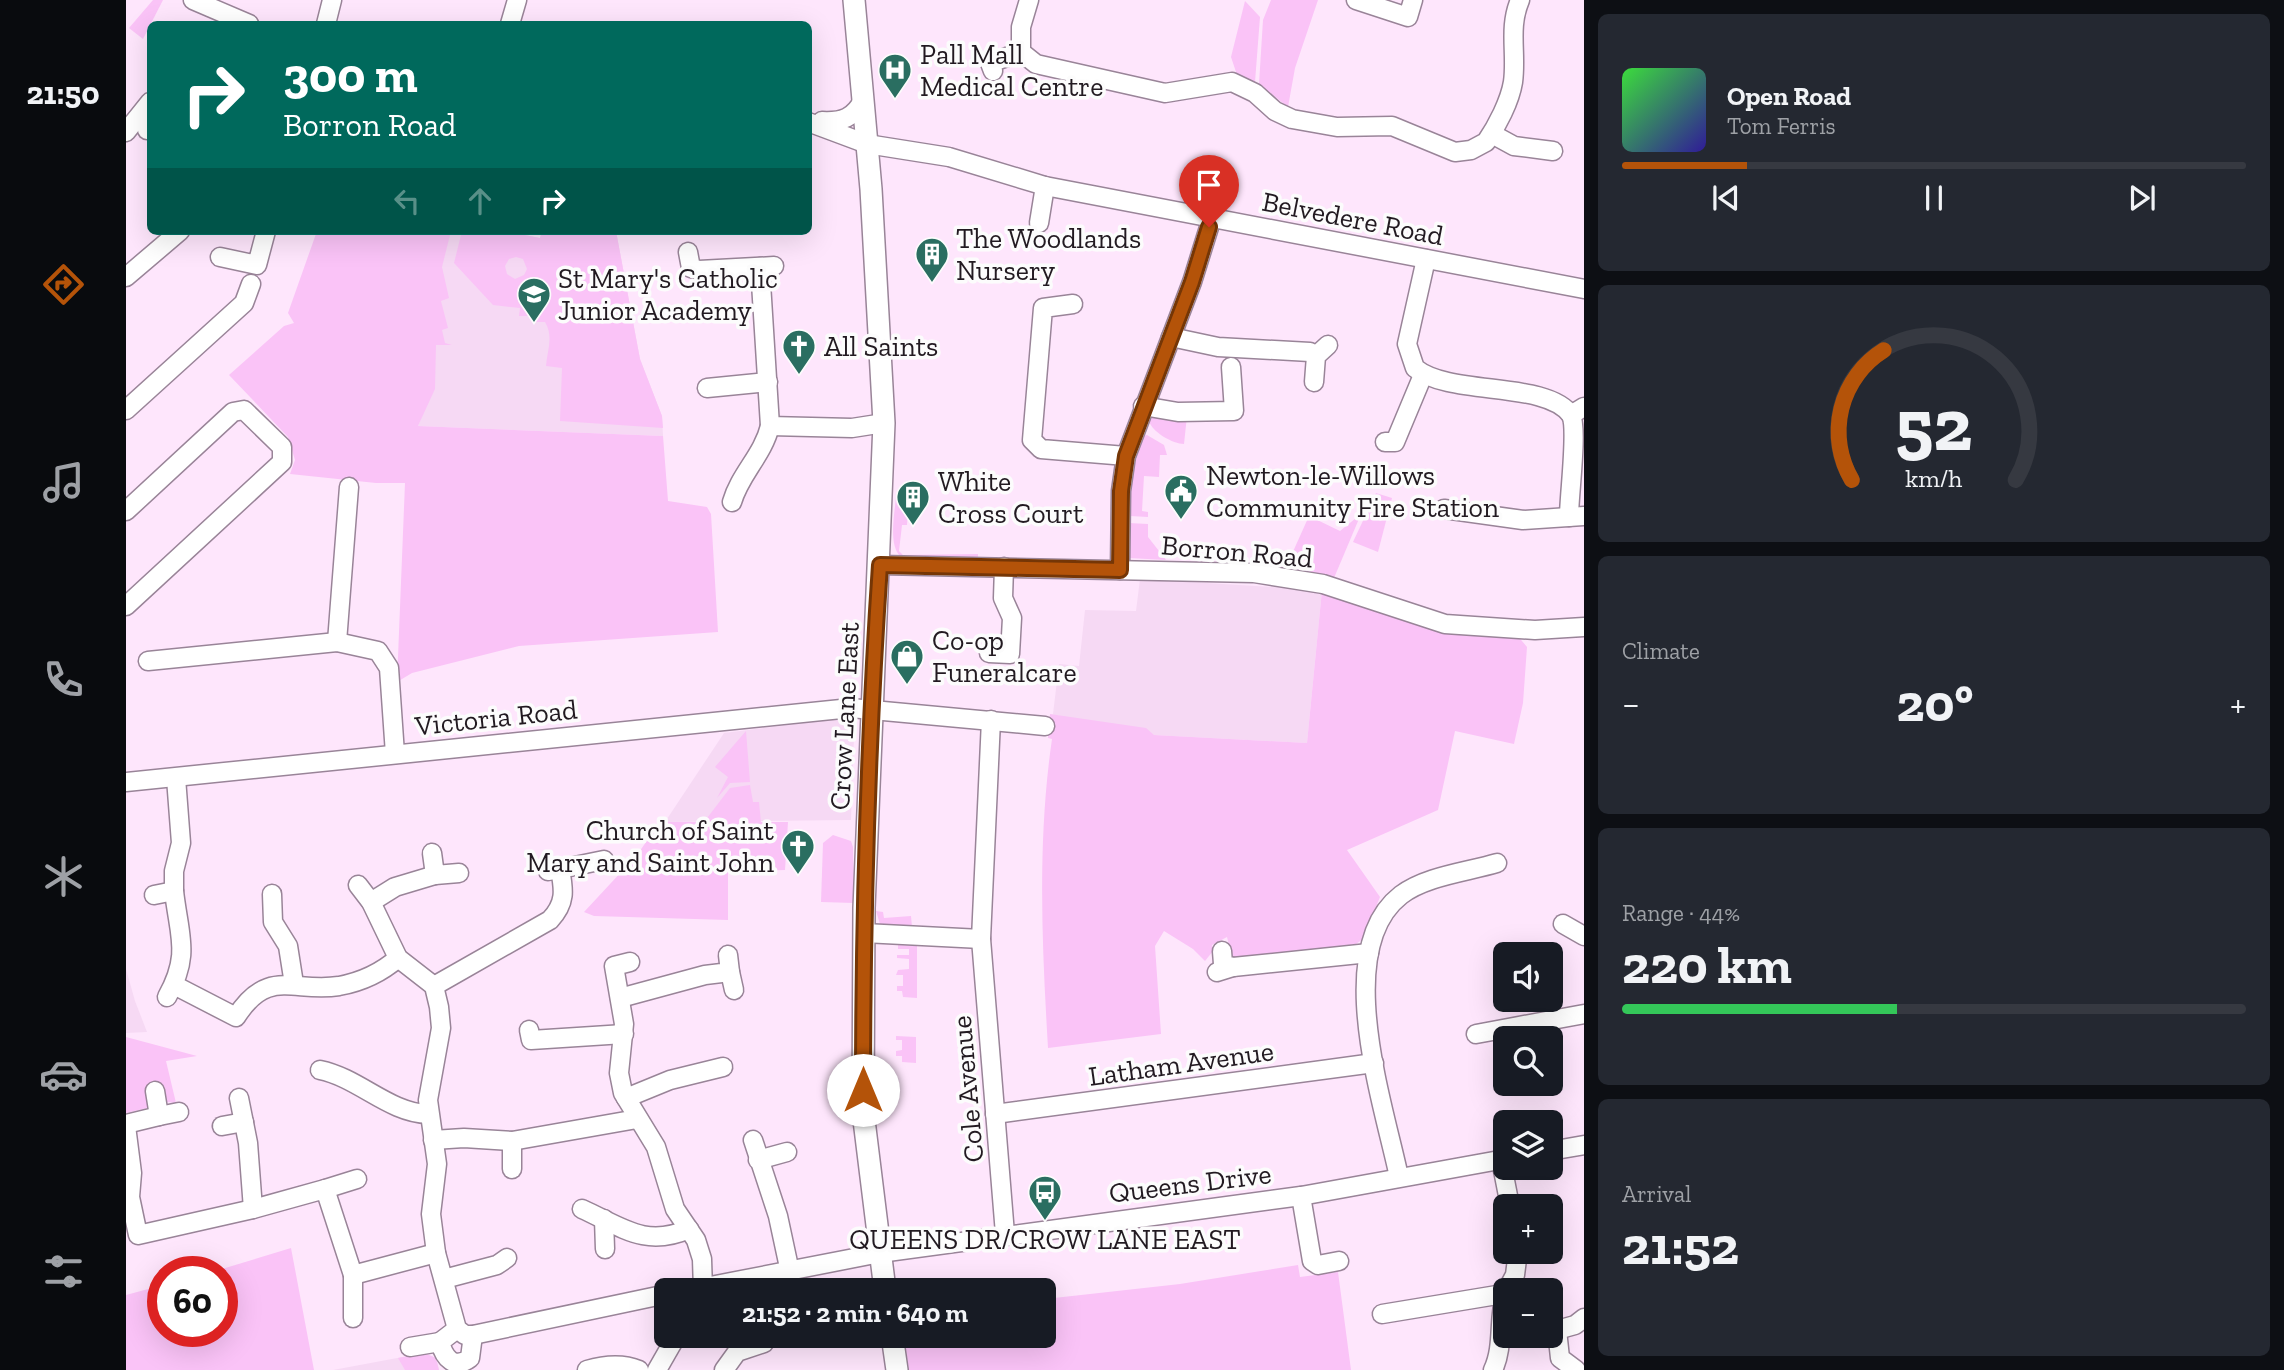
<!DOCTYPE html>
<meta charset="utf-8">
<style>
body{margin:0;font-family:"Zilla Slab",serif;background:#242831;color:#f1f3f6;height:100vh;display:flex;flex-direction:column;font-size:26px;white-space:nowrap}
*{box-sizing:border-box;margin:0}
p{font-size:23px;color:#9ea1a6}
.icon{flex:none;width:38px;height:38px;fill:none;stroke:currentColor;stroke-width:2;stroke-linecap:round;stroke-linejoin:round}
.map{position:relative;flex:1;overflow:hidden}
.side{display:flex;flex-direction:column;gap:14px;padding:14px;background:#0d0f14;width:700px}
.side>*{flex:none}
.banner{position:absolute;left:21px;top:21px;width:665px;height:214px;border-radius:10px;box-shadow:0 7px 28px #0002;background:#00695c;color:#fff;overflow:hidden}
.buttons{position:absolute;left:1367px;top:942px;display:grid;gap:14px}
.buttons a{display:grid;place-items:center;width:70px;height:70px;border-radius:10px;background:#171b24;box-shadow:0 7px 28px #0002;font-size:35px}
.speed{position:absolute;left:21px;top:1256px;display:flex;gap:14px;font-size:35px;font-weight:700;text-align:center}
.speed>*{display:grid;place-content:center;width:91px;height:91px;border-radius:50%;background:#171b24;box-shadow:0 7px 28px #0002;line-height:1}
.speed .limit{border:10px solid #d22;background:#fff;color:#111}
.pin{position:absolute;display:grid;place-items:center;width:60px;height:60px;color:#fff;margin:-72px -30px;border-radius:50% 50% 50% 0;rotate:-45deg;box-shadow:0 0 7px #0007}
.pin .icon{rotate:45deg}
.me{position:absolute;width:77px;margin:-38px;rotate:0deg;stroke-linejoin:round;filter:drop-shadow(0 0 5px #0008)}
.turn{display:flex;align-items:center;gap:24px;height:147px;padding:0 21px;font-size:32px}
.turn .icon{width:91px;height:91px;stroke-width:2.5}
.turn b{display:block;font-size:49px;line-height:60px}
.lanes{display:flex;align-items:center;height:66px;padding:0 21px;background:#0003;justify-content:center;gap:35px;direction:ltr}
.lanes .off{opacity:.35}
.big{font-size:52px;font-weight:800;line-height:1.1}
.side .card{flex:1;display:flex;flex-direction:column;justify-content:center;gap:10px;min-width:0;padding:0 24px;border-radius:10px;background:#242831}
.side .dial{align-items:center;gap:0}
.dial svg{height:182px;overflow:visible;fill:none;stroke:#363941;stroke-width:7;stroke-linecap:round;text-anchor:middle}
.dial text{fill:#f1f3f6;stroke:none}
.song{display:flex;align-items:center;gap:21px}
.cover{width:84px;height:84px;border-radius:10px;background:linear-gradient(135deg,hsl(120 70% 55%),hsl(250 70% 35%))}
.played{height:7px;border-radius:4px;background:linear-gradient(90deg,#b45309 20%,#363941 20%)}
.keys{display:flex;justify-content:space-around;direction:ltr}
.heat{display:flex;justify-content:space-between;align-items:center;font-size:38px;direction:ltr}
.charge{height:10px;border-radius:5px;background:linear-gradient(90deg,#34c759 44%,#363941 0)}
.trip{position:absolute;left:528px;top:1278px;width:402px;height:70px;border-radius:10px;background:#171b24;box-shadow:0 7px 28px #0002;font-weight:800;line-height:70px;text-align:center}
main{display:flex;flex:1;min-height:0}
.tabs{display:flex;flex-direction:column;width:126px;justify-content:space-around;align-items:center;background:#090b0e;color:#9ea1a6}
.tabs .icon{width:49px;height:49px}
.tabs .active{color:#b45309}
.tabs b{font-size:32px;color:#f1f3f6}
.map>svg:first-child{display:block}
.built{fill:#f6d9f4}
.green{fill:#fac3f7;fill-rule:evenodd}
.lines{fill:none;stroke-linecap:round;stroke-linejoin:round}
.minor-casing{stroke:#998498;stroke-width:21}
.major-casing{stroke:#998498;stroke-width:24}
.minor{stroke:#fff;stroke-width:18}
.major{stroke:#fff;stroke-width:21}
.route-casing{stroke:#753606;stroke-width:18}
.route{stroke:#b45309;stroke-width:12}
.labels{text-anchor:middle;stroke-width:7;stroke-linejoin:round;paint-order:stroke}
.poi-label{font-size:28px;fill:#221a21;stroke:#fcfcfc;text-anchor:start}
.street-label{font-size:28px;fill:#221a21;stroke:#fcfcfc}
</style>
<main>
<nav class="tabs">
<b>21:50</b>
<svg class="icon active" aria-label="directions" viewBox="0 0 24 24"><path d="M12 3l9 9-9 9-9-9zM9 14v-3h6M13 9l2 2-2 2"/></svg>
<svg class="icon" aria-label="music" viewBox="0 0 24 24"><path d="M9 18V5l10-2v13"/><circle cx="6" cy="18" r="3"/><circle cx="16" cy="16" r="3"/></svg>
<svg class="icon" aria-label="phone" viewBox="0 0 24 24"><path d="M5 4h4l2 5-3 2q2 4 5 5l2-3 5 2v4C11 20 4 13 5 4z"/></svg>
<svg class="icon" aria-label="climate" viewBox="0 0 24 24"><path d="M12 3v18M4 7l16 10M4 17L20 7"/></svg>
<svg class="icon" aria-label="car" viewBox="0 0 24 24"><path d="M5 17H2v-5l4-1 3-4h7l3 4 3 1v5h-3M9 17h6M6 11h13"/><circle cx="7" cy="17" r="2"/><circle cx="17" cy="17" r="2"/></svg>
<svg class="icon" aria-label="filters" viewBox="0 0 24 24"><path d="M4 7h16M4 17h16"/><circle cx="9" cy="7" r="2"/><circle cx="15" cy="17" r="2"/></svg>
</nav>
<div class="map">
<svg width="1458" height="1370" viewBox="0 0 1458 1370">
<rect width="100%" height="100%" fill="#fee6fc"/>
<!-- built -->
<g class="built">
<polygon points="317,231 378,231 414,238 416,231 490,231 514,359 536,416 537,436 292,426 304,396"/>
<polygon points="1014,579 1196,590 1181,743 1028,735 924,714 927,714 933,664 953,666 959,610 1010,611"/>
<polygon points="711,719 722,724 728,736 725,820 539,822 598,733"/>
<polygon points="0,969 9,1001 21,1032 0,1033"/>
<polygon points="298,1353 310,1358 313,1370 207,1370"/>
</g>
<!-- green -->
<g class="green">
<polygon points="27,0 37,0 17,39 3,28"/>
<polygon points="1145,0 1192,0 1169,68 1162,107 1133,84 1137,20"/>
<polygon points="1119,1 1134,17 1129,82 1111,75 1105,57"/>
<polygon points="191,231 325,231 316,267 323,298 315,301 322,328 316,330 319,343 326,345 310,345 309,389 292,426 537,436 542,501 581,507 585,514 592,632 393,646 286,673 271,682 279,483 250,483 164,474 169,460 162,437 103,375 158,326 168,323 162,313"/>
<path d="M336,231H378L414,238L416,231H490L514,359L536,416L537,428L434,421L436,368L420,366C421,351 428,337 419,322H407L404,316H393L394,308L367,305L328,263ZM390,257L397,259L401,269L398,275L389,279L381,274L379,266L383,259Z"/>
<path d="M1029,415L1061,416L1058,444C1047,444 1026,432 1023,421Z"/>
<polygon points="1021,435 1038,445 1041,455 1034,455 1033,477 1018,476 1016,511 1022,512 1022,517 1004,516 1005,480 1016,436"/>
<polygon points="1250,493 1266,498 1252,552 1227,542"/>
<path d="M770,496L790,497V510H782L781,525H776L773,551L777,555L852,554V558L774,556C762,544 769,512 770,496Z"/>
<polygon points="1235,514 1208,578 1161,565 1183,516 1214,531"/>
<polygon points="1003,523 1022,524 1022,537 1040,560 1003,558"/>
<path d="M1196,590L1390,634L1401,647L1397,703L1388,744L1329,731L1312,810L1221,850L1254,897L1237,939L1230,944L1111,960L1106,957L1101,937L1086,945L1087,951L1079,961L1067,949L1038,931L1029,946L1035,1034L922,1048C916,945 911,842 926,739L922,738L924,714L1020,728L1028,735L1181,743Z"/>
<polygon points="620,731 624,782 604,783 591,798 602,777 589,767"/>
<polygon points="624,785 627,802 633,802 635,822 662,822 659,870 602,872 602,920 468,916 458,912 511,855 534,822 578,822 604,788"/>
<polygon points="707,835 725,841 727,847 728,903 695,902 697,843"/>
<polygon points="750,911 757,912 758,918 785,916 786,927 754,924"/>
<polygon points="772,945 791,946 791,998 777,997 776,991 771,991 771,986 777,986 777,975 770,975 772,970 783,969 783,959 771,958 771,955 783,955 783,949 772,949"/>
<polygon points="770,1036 790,1037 790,1063 776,1062 776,1056 770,1056 770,1051 776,1050 776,1040 770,1040"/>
<polygon points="0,1037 71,1056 40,1061 50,1103 41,1102 37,1088 21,1090 21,1108 0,1113"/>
<polygon points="165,1248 188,1370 0,1370 0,1295 37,1285 37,1332 96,1332 96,1272 86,1272"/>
<polygon points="1172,1265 1174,1277 1212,1272 1225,1370 783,1370 778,1335 919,1335 919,1299 1054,1284"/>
<polygon points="298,1353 310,1358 313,1370 279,1370 272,1358"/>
</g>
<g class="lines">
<defs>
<g id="minor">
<polyline points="67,0 123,24"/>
<path d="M903,0L895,27V52L910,64L1039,93L1106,82L1129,93L1149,111L1166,119L1211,127L1266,126L1329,152L1345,150L1360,142C1371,126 1384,101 1387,82C1391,53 1382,28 1394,0"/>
<polyline points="1230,0 1282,17 1287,0"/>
<polyline points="200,24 206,0"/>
<polyline points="384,24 391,0"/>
<polyline points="867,71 864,63 895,52"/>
<path d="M696,121C716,122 728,118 737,100"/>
<polyline points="682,122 741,144 823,157 919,186 1458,289"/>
<polyline points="21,130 24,127"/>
<polyline points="0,132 24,102"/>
<polyline points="1366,134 1388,146 1427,151"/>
<polyline points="913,223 919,186"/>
<polyline points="562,252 565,268 573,270 648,266"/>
<polyline points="94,257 131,265 140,231"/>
<path d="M1300,259L1281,344L1289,368C1324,397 1420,380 1445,415L1458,407"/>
<polyline points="634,267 644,426 726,428 758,423"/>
<polyline points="0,277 54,231"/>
<polyline points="947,304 917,308 906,440 915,449 1000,456"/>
<polyline points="1045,337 1092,347 1184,352 1190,356"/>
<polyline points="1188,382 1190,356 1202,345"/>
<polyline points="581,388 642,382"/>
<polyline points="1017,406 1052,412 1108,411 1105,367"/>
<polyline points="0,410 118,303 125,284"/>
<polyline points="1259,442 1269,442 1297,375"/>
<path d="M606,502C614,474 637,455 644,426"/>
<polyline points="1318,509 1397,520 1458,516"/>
<polyline points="0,511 107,412 118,410 156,447 156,462 0,606"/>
<path d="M1443,517C1443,495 1452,429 1445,415"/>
<polyline points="754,565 1128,573 1197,584 1319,624 1409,630 1458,627"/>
<polyline points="994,570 995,491 1000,456 1066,282 1099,176"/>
<polyline points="211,642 223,487"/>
<polyline points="863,653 884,654 886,618 877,598 878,567"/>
<polyline points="22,661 211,642 252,651 263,668 269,754"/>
<polyline points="865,720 855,939 879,1234"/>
<polyline points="0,782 725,708 919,726"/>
<polyline points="306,853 309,875 333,873"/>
<polyline points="434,869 478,860"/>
<polyline points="232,885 245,902 272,958 308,986 313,1007 315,1028 302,1100 311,1164 305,1214 310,1253 331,1329 339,1335 347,1335 541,1294"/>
<polyline points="146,894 147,922 162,946 168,984"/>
<polyline points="28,895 48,891 48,871 55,843 50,778"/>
<polyline points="245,902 269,887 309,875"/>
<polyline points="1437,924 1458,936"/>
<polyline points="738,933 855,939"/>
<polyline points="1096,951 1097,964 1107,967"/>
<polyline points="504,962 488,966 498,1024 493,1073 497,1093 530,1147 549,1209 570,1240 576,1259 577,1290"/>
<polyline points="604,972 608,990"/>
<polyline points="1091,972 1107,967 1243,953"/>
<path d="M48,985L110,1017C142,967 167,993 213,986C235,982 256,972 272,958"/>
<path d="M308,986L424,920C440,903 438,890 434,869L422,871"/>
<path d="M41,997C65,954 53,936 48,891"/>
<polyline points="494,998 579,975 604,972 602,955"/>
<polyline points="403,1030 405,1040 498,1034"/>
<polyline points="1350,1034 1458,1014"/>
<path d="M194,1070C233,1078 263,1113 302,1114"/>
<polyline points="113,1098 122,1143 127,1209 199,1189 227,1275 310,1253"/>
<polyline points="500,1098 544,1080 597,1067"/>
<polyline points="869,1114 1248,1063"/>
<polyline points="33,1116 53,1112"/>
<polyline points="0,1124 33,1116 29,1091"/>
<polyline points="0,1126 6,1173 4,1197 12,1235 127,1209"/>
<polyline points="96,1126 118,1122"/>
<polyline points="307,1140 338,1138 386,1141 511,1119"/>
<polyline points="627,1140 652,1216 664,1272"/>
<polyline points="1424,1151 1458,1145"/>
<polyline points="632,1160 661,1152"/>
<polyline points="1375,1160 1384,1206"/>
<polyline points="386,1169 386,1141"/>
<path d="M1273,1177C1258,1105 1205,949 1275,895C1300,876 1341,872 1371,863"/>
<polyline points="199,1189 231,1179"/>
<polyline points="1175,1196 1186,1261 1192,1265 1213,1261"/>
<path d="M456,1209C496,1227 519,1248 563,1229"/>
<polyline points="478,1219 479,1249"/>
<polyline points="227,1275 227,1318"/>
<polyline points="318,1279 371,1265 381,1258"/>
<polyline points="564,1290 754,1253 1175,1196 1379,1159"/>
<polyline points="1381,1290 1389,1275 1392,1251"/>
<polyline points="1256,1314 1371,1295 1379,1296"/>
<polyline points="1424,1315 1431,1330 1434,1358 1450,1370"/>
<path d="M331,1329L314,1342C318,1358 328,1370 344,1358L347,1335"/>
<polyline points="1431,1330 1449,1325 1458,1318"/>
<polyline points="284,1347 314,1342"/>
<path d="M461,1370C478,1365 496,1363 513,1370"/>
<polyline points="531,1370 551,1335"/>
<polyline points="598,1370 611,1352 638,1343"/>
<path d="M1367,1370C1378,1347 1372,1320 1379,1296"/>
</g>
<g id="major">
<polyline points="728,0 745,189 758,423 738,908 737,1112 759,1290"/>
<polyline points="766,1335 771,1370"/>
</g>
</defs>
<!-- minor casing -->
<use href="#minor" class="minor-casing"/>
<!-- major casing -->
<use href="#major" class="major-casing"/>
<!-- minor -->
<use href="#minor" class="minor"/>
<!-- major -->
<use href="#major" class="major"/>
</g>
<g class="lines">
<defs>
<path id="route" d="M737,1090C737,915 742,740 754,565L994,570L995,491L1000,456L1066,282L1083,227"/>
</defs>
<!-- route casing -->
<use href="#route" class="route-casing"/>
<!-- route -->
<use href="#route" class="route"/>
</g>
<!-- icons -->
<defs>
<symbol id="hospital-pin" viewBox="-11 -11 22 30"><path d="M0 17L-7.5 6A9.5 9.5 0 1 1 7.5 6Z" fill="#2a6e61" stroke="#fcfcfc"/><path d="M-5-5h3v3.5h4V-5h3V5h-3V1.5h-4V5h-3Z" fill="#fff"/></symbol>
<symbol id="building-pin" viewBox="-11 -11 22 30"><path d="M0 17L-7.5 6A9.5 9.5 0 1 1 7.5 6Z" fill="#2a6e61" stroke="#fcfcfc"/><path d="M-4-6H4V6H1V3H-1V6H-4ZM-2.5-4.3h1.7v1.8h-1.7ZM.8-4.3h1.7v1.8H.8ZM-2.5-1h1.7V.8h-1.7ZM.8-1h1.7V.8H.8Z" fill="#fff"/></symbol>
<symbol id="school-pin" viewBox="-11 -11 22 30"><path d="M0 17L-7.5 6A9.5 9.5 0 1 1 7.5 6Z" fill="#2a6e61" stroke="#fcfcfc"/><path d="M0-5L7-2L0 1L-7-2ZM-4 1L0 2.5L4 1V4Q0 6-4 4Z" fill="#fff"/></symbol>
<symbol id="church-pin" viewBox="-11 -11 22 30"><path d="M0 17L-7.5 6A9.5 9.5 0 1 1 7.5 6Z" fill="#2a6e61" stroke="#fcfcfc"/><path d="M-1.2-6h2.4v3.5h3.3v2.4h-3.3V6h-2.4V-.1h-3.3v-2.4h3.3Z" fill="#fff"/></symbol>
<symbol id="civic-pin" viewBox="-11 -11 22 30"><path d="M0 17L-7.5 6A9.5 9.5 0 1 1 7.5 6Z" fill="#2a6e61" stroke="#fcfcfc"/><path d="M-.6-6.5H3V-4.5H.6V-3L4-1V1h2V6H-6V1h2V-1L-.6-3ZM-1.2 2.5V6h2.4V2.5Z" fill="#fff"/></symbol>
<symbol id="shop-pin" viewBox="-11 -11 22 30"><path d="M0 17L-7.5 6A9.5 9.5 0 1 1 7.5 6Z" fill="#2a6e61" stroke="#fcfcfc"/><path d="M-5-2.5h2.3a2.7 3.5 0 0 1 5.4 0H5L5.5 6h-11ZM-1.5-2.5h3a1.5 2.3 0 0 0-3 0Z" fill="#fff"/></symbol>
<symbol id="bus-pin" viewBox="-11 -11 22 30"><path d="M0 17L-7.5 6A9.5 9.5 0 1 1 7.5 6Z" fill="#2a6e61" stroke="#fcfcfc"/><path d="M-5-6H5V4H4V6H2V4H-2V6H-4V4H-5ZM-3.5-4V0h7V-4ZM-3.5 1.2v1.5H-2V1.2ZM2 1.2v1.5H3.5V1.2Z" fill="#fff"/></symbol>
</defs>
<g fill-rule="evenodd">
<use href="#hospital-pin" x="750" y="51" width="38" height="52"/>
<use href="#building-pin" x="787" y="235" width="38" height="52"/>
<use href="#school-pin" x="389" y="275" width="38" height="52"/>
<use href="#church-pin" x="654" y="327" width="38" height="52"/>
<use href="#civic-pin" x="1036" y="472" width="38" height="52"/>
<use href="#building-pin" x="768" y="478" width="38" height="52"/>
<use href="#shop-pin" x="762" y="637" width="38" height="52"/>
<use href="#church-pin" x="653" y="827" width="38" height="52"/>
<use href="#bus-pin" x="900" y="1173" width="38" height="52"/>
</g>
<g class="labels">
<!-- poi labels -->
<g class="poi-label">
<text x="794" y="64">Pall Mall<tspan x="794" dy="32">Medical Centre</tspan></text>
<text x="830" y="248">The Woodlands<tspan x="830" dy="32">Nursery</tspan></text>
<text x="432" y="288">St Mary's Catholic<tspan x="432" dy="32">Junior Academy</tspan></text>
<text x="698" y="356">All Saints</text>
<text x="1080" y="485">Newton-le-Willows<tspan x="1080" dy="32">Community Fire Station</tspan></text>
<text x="812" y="491">White<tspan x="812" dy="32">Cross Court</tspan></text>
<text x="806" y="650">Co-op<tspan x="806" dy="32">Funeralcare</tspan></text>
<text x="648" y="840" text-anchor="end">Church of Saint<tspan x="648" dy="32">Mary and Saint John</tspan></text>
<text x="919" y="1249" text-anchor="middle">QUEENS DR/CROW LANE EAST</text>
</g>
<!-- street labels -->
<g class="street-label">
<text transform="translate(1227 218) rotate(11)" y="10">Belvedere Road</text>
<text transform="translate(1111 551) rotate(5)" y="10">Borron Road</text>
<text transform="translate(718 716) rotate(-87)" y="10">Crow Lane East</text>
<text transform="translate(370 717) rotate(-6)" y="10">Victoria Road</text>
<text transform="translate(1055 1063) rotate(-8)" y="10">Latham Avenue</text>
<text transform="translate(841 1089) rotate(-95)" y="10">Cole Avenue</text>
<text transform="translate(1064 1183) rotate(-7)" y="10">Queens Drive</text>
</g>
</g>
</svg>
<div class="buttons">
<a><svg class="icon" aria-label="sound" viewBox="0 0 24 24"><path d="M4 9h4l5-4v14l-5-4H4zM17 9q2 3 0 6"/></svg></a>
<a><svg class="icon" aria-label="search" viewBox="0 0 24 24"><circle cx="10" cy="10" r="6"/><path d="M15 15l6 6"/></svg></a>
<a><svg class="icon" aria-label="layers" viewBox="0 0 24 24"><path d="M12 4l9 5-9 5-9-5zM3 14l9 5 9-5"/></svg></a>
<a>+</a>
<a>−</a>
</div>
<div class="speed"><div class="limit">60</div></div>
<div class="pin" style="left:1083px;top:227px;background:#d93025"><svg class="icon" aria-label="arrive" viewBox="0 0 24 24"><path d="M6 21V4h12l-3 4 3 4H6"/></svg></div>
<svg class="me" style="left:737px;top:1090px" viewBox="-20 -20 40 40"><circle r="19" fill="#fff"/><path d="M0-13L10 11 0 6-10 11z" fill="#b45309"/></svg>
<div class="trip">21:52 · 2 min · 640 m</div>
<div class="banner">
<div class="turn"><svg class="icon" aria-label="right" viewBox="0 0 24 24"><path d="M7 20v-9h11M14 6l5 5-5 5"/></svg><div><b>300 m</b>Borron Road</div></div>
<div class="lanes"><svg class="icon off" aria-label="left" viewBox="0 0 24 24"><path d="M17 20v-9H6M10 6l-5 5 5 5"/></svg><svg class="icon off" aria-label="ahead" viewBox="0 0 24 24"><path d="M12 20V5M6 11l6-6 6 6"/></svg><svg class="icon" aria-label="right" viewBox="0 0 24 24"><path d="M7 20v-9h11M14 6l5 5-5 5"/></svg></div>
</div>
</div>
<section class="side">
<div class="card">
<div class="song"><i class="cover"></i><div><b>Open Road</b><p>Tom Ferris</p></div></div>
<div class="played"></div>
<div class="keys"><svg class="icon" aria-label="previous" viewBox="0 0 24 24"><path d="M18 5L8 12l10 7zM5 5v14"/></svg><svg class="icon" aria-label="pause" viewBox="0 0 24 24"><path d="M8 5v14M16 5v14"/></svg><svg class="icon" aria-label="next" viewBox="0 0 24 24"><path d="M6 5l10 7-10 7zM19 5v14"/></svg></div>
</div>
<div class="card dial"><svg viewBox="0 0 100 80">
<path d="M14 69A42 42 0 1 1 86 69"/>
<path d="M14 69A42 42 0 0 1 28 12" stroke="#b45309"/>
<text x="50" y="56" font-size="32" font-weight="700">52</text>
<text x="50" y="72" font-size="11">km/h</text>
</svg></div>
<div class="card"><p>Climate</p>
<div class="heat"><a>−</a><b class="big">20°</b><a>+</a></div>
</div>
<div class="card"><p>Range · 44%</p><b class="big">220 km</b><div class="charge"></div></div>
<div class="card"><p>Arrival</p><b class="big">21:52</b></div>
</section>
</main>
